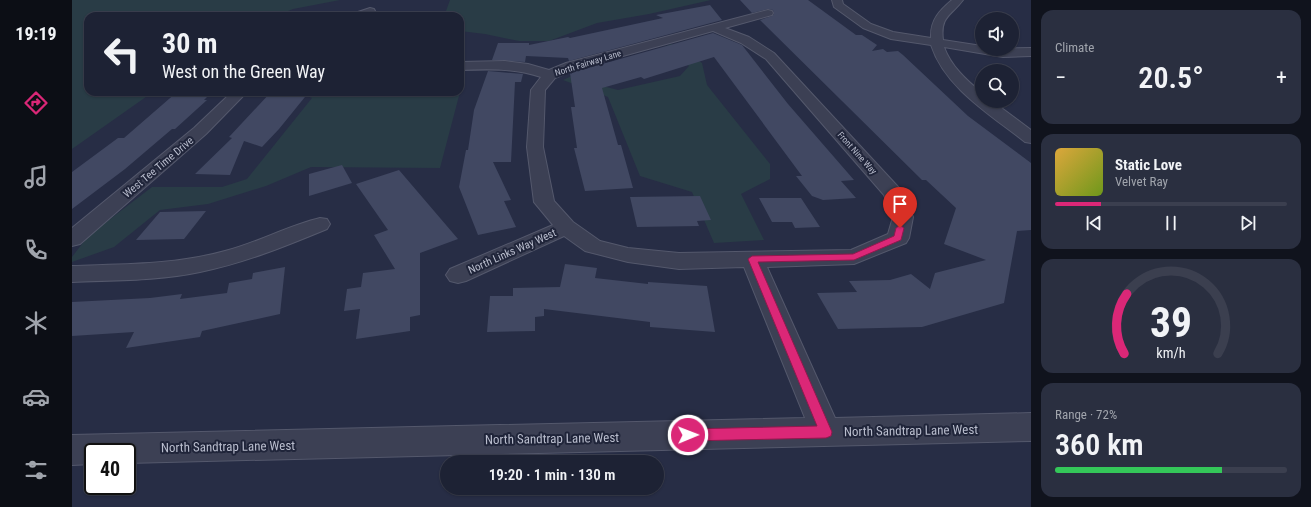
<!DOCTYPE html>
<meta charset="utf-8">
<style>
body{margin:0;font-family:"Roboto Condensed",sans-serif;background:#2a2f40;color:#f1f3f6;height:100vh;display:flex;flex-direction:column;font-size:15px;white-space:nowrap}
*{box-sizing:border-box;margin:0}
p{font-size:13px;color:#a0a4ac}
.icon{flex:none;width:22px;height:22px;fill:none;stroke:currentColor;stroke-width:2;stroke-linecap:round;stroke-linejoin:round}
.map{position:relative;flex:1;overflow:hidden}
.details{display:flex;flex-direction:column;gap:10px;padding:10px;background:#10131d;width:280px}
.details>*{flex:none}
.top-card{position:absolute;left:12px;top:12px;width:380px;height:84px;border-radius:12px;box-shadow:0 1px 3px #0004,0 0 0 1px #3b3f4f;background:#1d2234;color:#f1f3f6;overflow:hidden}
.controls{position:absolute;left:903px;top:12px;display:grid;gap:8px}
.controls a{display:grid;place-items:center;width:44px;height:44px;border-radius:50%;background:#1d2234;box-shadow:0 1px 3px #0004,0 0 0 1px #3b3f4f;font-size:20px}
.speed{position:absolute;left:12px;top:443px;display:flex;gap:8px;font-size:20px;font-weight:700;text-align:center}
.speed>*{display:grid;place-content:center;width:52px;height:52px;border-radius:50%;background:#1d2234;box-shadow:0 1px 3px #0004,0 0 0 1px #3b3f4f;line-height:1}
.speed .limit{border:2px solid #111;border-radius:6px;background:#fff;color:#111}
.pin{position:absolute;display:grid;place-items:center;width:34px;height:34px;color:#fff;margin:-41px -17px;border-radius:50% 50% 50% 0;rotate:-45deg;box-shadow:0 0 4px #0007}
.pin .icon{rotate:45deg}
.me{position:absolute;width:44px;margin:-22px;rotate:89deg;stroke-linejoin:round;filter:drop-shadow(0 0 3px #0008)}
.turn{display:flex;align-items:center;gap:14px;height:84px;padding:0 12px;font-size:18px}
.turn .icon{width:52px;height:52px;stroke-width:2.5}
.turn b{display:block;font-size:28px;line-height:34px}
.big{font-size:30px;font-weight:600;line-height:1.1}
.details .card{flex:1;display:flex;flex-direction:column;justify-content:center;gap:6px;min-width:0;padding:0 14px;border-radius:12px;background:#2a2f40}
.details .dial{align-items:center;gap:0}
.dial svg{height:104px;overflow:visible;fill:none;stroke:#3b3f4f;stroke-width:7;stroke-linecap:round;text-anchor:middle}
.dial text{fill:#f1f3f6;stroke:none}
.song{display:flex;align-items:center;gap:12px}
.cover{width:48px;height:48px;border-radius:6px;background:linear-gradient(135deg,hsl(40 70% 55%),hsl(80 70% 35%))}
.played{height:4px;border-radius:2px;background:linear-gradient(90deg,#db2777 20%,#3b3f4f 20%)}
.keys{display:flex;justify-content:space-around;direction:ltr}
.heat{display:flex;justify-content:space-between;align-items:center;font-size:22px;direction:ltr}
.charge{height:6px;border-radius:3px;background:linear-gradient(90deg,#34c759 72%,#3b3f4f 0)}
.trip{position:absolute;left:368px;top:455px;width:224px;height:40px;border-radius:20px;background:#1d2234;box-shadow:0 1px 3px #0004,0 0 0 1px #3b3f4f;font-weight:600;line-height:40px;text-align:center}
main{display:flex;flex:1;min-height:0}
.dock{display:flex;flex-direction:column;width:72px;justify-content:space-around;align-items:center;background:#0c0e15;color:#a0a4ac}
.dock .icon{width:28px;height:28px}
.dock .active{color:#db2777}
.dock b{font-size:18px;color:#f1f3f6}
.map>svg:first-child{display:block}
.green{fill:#293c46}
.building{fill:#414862}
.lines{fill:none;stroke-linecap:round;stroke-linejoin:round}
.minor-casing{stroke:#54586c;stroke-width:2}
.minor{fill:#3c4054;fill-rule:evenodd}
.route{fill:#db2777;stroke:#8e194d}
.labels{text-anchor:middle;stroke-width:4;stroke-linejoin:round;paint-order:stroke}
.far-street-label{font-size:9px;fill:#b9bdcd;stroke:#20253a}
.street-label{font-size:11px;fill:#b9bdcd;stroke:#20253a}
.near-street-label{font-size:13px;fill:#b9bdcd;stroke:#20253a}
</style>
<main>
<nav class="dock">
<b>19:19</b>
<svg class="icon active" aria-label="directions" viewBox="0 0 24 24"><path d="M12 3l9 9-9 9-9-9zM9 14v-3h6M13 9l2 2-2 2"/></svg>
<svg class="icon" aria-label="music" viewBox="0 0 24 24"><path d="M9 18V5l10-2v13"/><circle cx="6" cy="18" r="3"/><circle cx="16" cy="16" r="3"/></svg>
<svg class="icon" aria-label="phone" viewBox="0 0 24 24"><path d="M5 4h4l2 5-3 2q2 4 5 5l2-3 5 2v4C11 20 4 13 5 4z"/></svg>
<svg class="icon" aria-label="climate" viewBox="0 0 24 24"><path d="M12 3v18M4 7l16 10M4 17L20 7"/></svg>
<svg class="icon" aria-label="car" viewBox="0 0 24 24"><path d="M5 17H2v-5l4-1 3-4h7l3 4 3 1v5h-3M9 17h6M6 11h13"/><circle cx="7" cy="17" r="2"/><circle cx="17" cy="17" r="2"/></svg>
<svg class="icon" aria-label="filters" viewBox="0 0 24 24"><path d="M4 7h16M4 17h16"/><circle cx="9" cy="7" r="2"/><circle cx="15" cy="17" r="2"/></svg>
</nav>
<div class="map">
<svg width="959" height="507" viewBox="0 0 959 507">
<rect width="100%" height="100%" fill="#272d45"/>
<!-- green -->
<g class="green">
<polygon points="0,0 268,0 221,9 204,16 16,16 16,92 81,92 0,149"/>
<polygon points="378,0 639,0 577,14 525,23 477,41 447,41 413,34 388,31 388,16 368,16 374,11"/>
<polygon points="599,44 630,63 635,85 698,164 698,179 669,194 692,240 642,243 620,192 568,176 536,97 491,80 504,74 523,84 546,90 608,76 617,66 590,48"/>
<polygon points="224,92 367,94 369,92 388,92 368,168 239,167 194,186 136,204 88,210 42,247 0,262 0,257 16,236 80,187 150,187 175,179 240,98"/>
</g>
<!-- building -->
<g class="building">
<polygon points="668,0 736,0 784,35 790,35 805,45 800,51 811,49 815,52 826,51 831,55 896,116 959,163 959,230 945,231 932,303 850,327 766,329 745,293 785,292 777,281 818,280 839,274 858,289 863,273 914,260 872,244 884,208 854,180 850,180 688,20 700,16 702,14 701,10 696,9 680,13"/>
<polygon points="638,5 650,20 497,61 496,58 454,56 453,62 420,60 426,43 457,43 457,45 496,37 498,38 591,18 584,15"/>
<polygon points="641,33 670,45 716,104 782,180 769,181 784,198 751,200 740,196 724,176 730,176 642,57 572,79 569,77 530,88 546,145 549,145 561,188 513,191 502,148 505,148 499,107 503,107 498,73"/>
<polygon points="416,71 451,74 449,82 443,82 439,162 421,162 439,200 432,201 444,227 406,235 387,187 394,150 396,150 402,110"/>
<polygon points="105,92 140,92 132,100 135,100 103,129 100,129 53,169 0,209 0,172 46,138 52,138"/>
<polygon points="199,92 237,92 207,129 190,147 172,141 158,175 123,174 160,138 157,137"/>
<polygon points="270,165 280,183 237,196 237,174"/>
<polygon points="327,170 386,239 348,253 348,315 338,317 338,331 284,339 288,309 272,311 275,289 289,287 291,273 323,269 302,235 316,230 284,184"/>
<polygon points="628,196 639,220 625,221 627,226 565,227 558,197"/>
<polygon points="687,198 729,198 748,227 723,228 720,222 700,222"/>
<polygon points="134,211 112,239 64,240 88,212"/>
<polygon points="493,264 525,268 523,278 576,284 576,282 635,286 643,332 578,327 578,322 472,309 472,316 463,317 463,331 415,332 418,296 441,296 441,288 488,287"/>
<polygon points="213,267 208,314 130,331 128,337 54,348 62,332 0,336 0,302 78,298 110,294 108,299 155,293 157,283 180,279 181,273"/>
</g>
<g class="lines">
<defs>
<g id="minor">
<path d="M760,0H770L771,4L799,24L821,32L859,38C858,20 868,10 880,0H891C879,16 868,16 871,40L910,46V49L959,48V56L931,57L872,47C879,66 894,80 910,93V101H920L959,130V143L953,142C919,115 873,88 859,45L819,39L791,28L762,7Z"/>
<path d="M298,8L302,9L303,11C297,18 287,16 279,16L280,14Z"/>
<path d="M696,10L700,11L701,13L700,15L653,28L677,37L702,53L828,189L841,217L837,238L834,243L782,264L695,267L763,418L959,413V441L55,463V452H21V464L0,465V435L733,418L672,267L607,269L556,262L513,251L492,236L394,281L386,283L378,281L374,275L378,269L481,225L462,202L455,147L459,90L469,77C442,68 416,69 388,70V62L433,61L456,64L477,70L494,63ZM641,31L669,43L694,59L812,195L821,217L816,234L779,250L607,253L556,248L528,241L501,222L482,201L471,147L473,90L483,78L504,69Z"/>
<polygon points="160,92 175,92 134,134 8,244 0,246 0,228 122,128"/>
<path d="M248,218L255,219L258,224L255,229C214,246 172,263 128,272C86,281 43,280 0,282V266C51,264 103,265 153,251C185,243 215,226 248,218Z"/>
</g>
</defs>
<!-- minor casing -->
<use href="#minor" class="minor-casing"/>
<!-- minor -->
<use href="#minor" class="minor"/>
</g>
<!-- route -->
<polygon class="route" points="828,225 832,228 829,240 782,260 686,262 760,432 759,436 754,438 616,441 612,439 610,435 612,431 616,429 745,426 676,259 680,256 781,254 822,236 824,228"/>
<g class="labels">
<!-- far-street labels -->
<g class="far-street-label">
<text transform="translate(516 63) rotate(-17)" y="3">North Fairway Lane</text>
<text transform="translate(785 153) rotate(48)" y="3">Front Nine Way</text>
</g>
<!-- street labels -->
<g class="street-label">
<text transform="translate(86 167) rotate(-40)" y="4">West Tee Time Drive</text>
<text transform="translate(440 251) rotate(-24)" y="4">North Links Way West</text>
</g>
<!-- near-street labels -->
<g class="near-street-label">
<text transform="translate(839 430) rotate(-1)" y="5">North Sandtrap Lane West</text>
<text transform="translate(480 438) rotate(-1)" y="5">North Sandtrap Lane West</text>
<text transform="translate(156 446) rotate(-1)" y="5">North Sandtrap Lane West</text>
</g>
</g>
</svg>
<div class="controls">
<a><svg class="icon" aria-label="sound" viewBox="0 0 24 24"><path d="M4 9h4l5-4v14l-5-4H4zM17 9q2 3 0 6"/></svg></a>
<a><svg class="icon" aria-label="search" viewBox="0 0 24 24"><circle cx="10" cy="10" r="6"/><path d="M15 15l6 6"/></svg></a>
</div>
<div class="speed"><div class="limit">40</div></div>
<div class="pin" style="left:828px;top:228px;background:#d93025"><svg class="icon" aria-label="arrive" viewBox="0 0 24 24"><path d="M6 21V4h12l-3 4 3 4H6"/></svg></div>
<svg class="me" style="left:616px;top:435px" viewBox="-20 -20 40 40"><circle r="17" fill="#db2777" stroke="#fff" stroke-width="3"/><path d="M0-11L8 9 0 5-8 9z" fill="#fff"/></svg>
<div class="trip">19:20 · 1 min · 130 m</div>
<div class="top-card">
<div class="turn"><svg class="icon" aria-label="left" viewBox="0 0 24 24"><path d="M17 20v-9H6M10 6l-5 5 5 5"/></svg><div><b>30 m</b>West on the Green Way</div></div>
</div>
</div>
<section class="details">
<div class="card"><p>Climate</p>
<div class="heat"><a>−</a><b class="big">20.5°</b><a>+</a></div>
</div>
<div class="card">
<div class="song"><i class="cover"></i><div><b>Static Love</b><p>Velvet Ray</p></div></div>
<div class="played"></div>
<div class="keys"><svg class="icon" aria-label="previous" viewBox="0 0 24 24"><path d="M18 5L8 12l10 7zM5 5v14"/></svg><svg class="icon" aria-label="pause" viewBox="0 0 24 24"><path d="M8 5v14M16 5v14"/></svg><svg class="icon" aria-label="next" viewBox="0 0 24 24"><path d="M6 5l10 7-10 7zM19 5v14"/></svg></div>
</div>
<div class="card dial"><svg viewBox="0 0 100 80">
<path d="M14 69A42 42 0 1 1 86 69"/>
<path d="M14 69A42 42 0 0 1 16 23" stroke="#db2777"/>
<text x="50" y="56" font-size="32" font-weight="700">39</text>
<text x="50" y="72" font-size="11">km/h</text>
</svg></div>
<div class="card"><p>Range · 72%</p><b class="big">360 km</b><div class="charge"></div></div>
</section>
</main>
